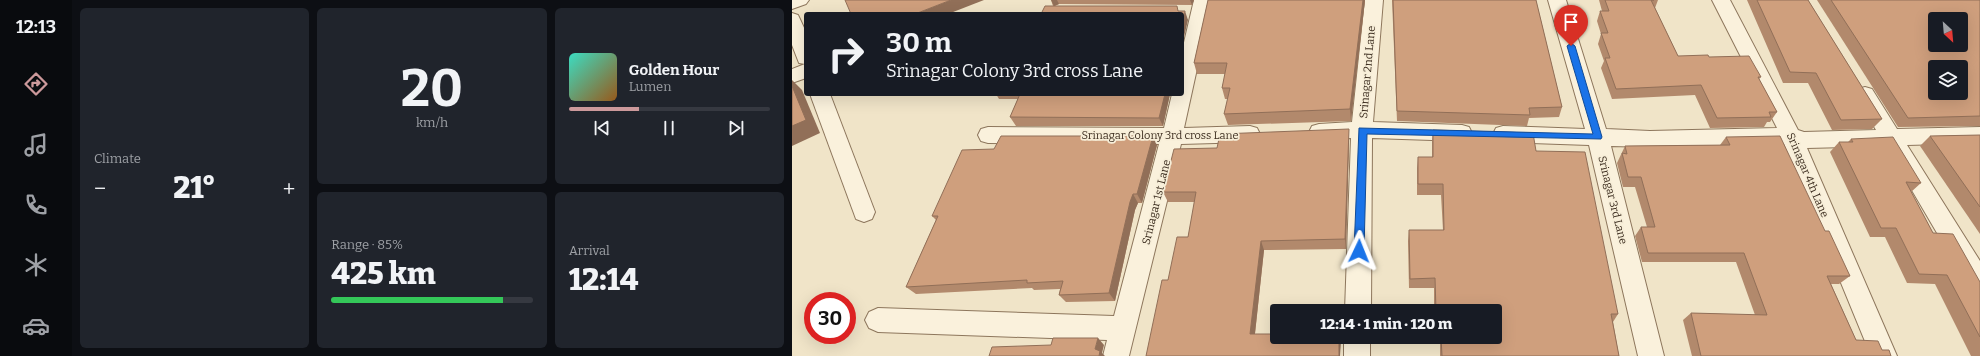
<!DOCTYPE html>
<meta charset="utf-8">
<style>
body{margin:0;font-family:Bitter,serif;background:#20242c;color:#f1f3f6;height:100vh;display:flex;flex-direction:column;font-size:15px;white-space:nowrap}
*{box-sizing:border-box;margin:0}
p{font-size:13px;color:#9ea1a6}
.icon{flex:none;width:22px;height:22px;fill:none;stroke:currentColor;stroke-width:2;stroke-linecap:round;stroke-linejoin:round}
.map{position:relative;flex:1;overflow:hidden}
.drawer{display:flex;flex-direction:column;gap:8px;padding:8px;background:#0d0f14;width:720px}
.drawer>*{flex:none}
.top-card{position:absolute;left:12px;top:12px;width:380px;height:84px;border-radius:4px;box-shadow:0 4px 16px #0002;background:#171b24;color:#f1f3f6;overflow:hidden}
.needle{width:26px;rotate:154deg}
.buttons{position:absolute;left:1136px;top:12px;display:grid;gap:8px}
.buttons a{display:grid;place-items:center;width:40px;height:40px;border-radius:4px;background:#171b24;box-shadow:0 4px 16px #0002;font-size:20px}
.speed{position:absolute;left:12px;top:292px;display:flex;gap:8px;font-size:20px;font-weight:700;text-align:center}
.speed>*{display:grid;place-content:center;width:52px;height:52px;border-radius:50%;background:#171b24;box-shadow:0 4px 16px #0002;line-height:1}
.speed .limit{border:6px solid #d22;background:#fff;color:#111}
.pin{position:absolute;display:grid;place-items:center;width:34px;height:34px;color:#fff;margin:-41px -17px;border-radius:50% 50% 50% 0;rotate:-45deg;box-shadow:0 0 4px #0007}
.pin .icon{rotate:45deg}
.me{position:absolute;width:44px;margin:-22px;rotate:2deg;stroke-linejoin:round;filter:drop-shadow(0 0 3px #0008)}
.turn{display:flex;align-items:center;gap:14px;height:84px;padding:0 16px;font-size:18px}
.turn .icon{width:52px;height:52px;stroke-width:2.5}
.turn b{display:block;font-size:28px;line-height:34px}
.big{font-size:30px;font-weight:800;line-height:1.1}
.drawer .widget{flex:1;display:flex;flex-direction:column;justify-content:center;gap:6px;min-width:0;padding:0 14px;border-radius:6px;background:#20242c}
.drawer .dial{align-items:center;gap:0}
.dial b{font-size:52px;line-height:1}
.song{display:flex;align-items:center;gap:12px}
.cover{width:48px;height:48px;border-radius:6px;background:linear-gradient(135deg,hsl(170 70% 55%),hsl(30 70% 35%))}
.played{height:4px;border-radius:2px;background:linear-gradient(90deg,#cc999b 35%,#363941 35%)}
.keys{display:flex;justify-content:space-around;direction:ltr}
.heat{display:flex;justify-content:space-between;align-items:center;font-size:22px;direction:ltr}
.charge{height:6px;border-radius:3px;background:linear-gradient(90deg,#34c759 85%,#363941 0)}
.drawer .tiles{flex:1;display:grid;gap:8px;grid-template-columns:repeat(3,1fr)}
.widget:first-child{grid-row:span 2}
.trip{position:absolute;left:478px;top:304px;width:232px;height:40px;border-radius:4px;background:#171b24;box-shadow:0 4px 16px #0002;font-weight:800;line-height:40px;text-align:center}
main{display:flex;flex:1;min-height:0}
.tab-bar{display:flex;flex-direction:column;width:72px;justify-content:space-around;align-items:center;background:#090b0e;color:#9ea1a6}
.tab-bar .icon{width:28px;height:28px}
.tab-bar .current{color:#cc999b}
.tab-bar b{font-size:18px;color:#f1f3f6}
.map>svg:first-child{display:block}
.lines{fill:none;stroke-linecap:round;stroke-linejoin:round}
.minor-casing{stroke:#8d765c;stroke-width:2}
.minor{fill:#faf1dc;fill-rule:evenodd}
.wall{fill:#b2896c}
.shaded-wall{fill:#916f58}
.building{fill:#cf9f7d;stroke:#916f58;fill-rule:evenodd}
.route{fill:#1a73e8;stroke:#114b97}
.labels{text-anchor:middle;stroke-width:3.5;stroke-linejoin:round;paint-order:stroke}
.street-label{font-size:11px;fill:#3d2e20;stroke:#f7eed8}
</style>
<main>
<nav class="tab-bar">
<b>12:13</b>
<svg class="icon current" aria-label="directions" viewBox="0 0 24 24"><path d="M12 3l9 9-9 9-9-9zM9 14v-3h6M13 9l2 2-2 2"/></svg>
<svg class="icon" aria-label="music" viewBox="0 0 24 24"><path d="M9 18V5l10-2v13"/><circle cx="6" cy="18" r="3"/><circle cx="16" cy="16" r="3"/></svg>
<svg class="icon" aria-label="phone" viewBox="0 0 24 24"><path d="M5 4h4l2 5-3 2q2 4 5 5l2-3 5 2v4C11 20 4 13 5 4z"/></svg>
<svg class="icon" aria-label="climate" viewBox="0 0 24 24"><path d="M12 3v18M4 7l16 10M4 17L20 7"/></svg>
<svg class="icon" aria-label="car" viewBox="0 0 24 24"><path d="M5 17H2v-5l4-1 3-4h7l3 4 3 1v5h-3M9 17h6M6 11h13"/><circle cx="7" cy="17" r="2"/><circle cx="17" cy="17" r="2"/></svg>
</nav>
<section class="drawer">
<div class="tiles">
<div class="widget"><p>Climate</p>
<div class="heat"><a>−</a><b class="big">21°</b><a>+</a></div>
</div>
<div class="widget dial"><b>20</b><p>km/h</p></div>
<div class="widget">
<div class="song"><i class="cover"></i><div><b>Golden Hour</b><p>Lumen</p></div></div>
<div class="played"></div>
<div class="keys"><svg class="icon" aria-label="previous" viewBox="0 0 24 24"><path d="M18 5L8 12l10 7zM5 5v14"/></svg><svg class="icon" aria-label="pause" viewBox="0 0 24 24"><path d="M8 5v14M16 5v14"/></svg><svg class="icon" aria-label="next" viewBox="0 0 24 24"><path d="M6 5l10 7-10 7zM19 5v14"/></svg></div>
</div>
<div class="widget"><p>Range · 85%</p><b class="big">425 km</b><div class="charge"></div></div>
<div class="widget"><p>Arrival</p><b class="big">12:14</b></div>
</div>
</section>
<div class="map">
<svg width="1188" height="356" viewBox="0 0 1188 356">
<rect width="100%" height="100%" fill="#f0e4c8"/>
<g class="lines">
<defs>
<g id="minor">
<polygon points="0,0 17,0 14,4 0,9"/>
<polygon points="402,0 420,0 392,128 458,126 465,128 468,134 465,140 458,142 389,144 337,356 311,356 315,340 86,332 77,328 73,320 77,312 86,308 322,316 367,144 196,143 189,141 186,135 189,129 196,127 372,128 380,94 390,94 390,51"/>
<polygon points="573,0 591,0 581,122 670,125 677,127 680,133 677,139 670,141 580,138 579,311 553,311 559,138 527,140 520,138 517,132 520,126 527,124 560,122"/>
<polygon points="756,0 774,0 814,129 858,131 985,128 920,0 938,0 1006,130 1012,132 1084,130 1063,94 1066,89 1073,87 1080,89 1105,129 1188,127 1188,143 1115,145 1188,261 1188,294 1179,291 1094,146 1015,148 1105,356 1079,356 992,144 858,147 819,146 872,356 846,356 797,145 711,142 704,140 701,134 704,128 711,126 793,129"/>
<polygon points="0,13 6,15 14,32 14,78 0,83 0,69 13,64 7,63 0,45"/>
<polygon points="18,94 38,94 83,212 80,219 72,222 64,219"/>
<rect x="552" y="337" width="26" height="19"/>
</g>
</defs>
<!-- minor casing -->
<use href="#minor" class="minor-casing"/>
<!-- minor -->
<use href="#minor" class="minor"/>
</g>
<!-- wall -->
<g class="wall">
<polygon points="259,0 402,0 400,5 267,4 263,6 387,11 396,20 261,6"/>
<polygon points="416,0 573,0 559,121 436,125 432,114 436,99 433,99 430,88 433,74 405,74 402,63"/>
<polygon points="600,0 744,0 770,107 767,117 737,118 735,126 605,121"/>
<polygon points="807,0 866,0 863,8 886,56 917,57 969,77 967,79 985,112 978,122 975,122 972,127 918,128 903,95 820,99 809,68 812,61 806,44 809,34 805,21 808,11 810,11"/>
<polygon points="955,0 1016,0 1090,119 1080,129 1040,130 1016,83 991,83"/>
<polygon points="1025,0 1188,0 1188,126 1106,127"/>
<polygon points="204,94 378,94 371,126 224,126 218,117 226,99 207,99"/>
<polygon points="641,130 744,151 826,314 821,322 827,356 648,356 648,337 703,337 703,311 642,311 642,288 617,288 616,241 617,230 651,230 649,195 625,195 625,168 626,157 640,157 640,141"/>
<polygon points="1188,135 1188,234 1128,146 1138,136"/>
<polygon points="934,137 1033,231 1058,276 1047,284 1039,284 1064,340 1090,350 1099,356 900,356 891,320 899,313 963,315 944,262 850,262 843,236 849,227 855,227 843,187 831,187 825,163 833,146 928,145"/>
<polygon points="1059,139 1129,183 1119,192 1141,233 1188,282 1188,356 1179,356 1143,284 1115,283 1093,237 1078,237 1038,152 1047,142 1056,142"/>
<polygon points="557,140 554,249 472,250 463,334 485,337 548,337 549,341 354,356 376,280 396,237 403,202 376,202 371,192 425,148"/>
<polygon points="365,145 350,203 346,203 343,210 323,301 274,302 267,295 268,289 242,290 240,288 124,294 114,287 144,220 140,216 202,149"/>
</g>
<!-- shaded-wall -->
<g class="shaded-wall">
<polygon points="159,0 192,0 156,14 123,14"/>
<polygon points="259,0 265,0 267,4 262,6"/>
<polygon points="398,0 402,0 400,5"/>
<polygon points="571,0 573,0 559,121 558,109"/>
<polygon points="393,11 396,20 390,45 390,23"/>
<polygon points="0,80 10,90 28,133 0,146"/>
<polygon points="373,94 378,94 371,126 367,118"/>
<polygon points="557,129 557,140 554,249 553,239"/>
<polygon points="361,136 365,145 350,203 345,194"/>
<polygon points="341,194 346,203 343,210 323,301 317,293 338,202"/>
<polygon points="469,241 472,250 462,342 458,334"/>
<polygon points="547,337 548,337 549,341 548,356 547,356"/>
<polygon points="306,338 312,345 310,353 313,356 307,356 303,349"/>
</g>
<!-- building -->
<g class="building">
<polygon points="53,0 159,0 123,14 59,14"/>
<polygon points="416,0 571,0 558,109 432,114 438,88 430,88 435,63 402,63"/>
<polygon points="601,0 744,0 770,107 737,108 738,115 605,111"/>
<polygon points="813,0 862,0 859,0 886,56 916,55 917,57 957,56 969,77 966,77 985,112 977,112 979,117 925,118 909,85 824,89 813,58 818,58 809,33 816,33 808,11 817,11"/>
<polygon points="965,0 1016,0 1090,119 1049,120 1024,73 998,72"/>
<path d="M1039,0H1188V116L1116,118ZM1143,19H1169V45H1143ZM1143,67H1169V93H1143Z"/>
<polygon points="253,6 385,6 386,11 393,11 390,23 390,14 249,14"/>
<polygon points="0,86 14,120 0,126"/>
<polygon points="228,94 373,94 367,118 218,117"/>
<polygon points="557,129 553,239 469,241 458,334 485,334 485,337 547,337 547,356 354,356 370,280 376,280 385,237 396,237 404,192 371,192 382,149 425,148 428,134"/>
<polygon points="641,130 741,133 744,151 793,152 826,314 819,314 827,356 650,356 649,337 703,337 703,311 644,311 643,278 618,279 617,230 652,230 651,184 626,184 626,157 641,157"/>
<polygon points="1188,135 1188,207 1138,136"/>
<polygon points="209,136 361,136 345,194 341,194 338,202 317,293 267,295 271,281 235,283 235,280 114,287 146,216 140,216 170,150 202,149"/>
<polygon points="988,136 1033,231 1037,231 1058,276 1035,276 1064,340 1086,341 1090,350 1097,350 1099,356 909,356 899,313 975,315 952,253 856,253 849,227 863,227 849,177 836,177 830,153 835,154 833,146 938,145 934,137"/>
<polygon points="1101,137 1129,183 1114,182 1141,233 1161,234 1188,282 1188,337 1155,275 1127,274 1104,228 1089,228 1047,142 1061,142 1059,139"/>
<polygon points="261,338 306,338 303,349 308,351 307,356 197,356 200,347 259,345"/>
</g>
<!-- route -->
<polygon class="route" points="779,43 783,46 810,137 809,139 575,134 572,251 567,255 564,254 562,251 567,128 801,134 775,46"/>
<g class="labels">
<!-- street labels -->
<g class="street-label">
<text transform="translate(575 72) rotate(-85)" y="4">Srinagar 2nd Lane</text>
<text x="368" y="139">Srinagar Colony 3rd cross Lane</text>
<text transform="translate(1016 175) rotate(67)" y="4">Srinagar 4th Lane</text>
<text transform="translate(821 200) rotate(76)" y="4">Srinagar 3rd Lane</text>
<text transform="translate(364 202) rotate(-76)" y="4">Srinagar 1st Lane</text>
</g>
</g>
</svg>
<div class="buttons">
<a><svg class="needle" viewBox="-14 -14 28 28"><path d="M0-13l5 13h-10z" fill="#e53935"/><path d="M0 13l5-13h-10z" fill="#9ea1a6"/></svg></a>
<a><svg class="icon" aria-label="layers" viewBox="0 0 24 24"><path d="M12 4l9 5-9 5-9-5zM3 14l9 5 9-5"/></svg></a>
</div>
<div class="speed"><div class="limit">30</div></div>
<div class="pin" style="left:779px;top:46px;background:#d93025"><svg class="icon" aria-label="arrive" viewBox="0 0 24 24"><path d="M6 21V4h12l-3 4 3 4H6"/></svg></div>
<svg class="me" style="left:567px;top:251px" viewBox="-20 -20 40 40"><path d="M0-17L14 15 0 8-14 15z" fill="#1a73e8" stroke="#fff" stroke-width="4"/></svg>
<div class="trip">12:14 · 1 min · 120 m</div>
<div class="top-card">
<div class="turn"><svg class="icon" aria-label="right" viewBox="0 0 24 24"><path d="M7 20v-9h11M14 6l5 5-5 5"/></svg><div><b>30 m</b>Srinagar Colony 3rd cross Lane</div></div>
</div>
</div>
</main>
